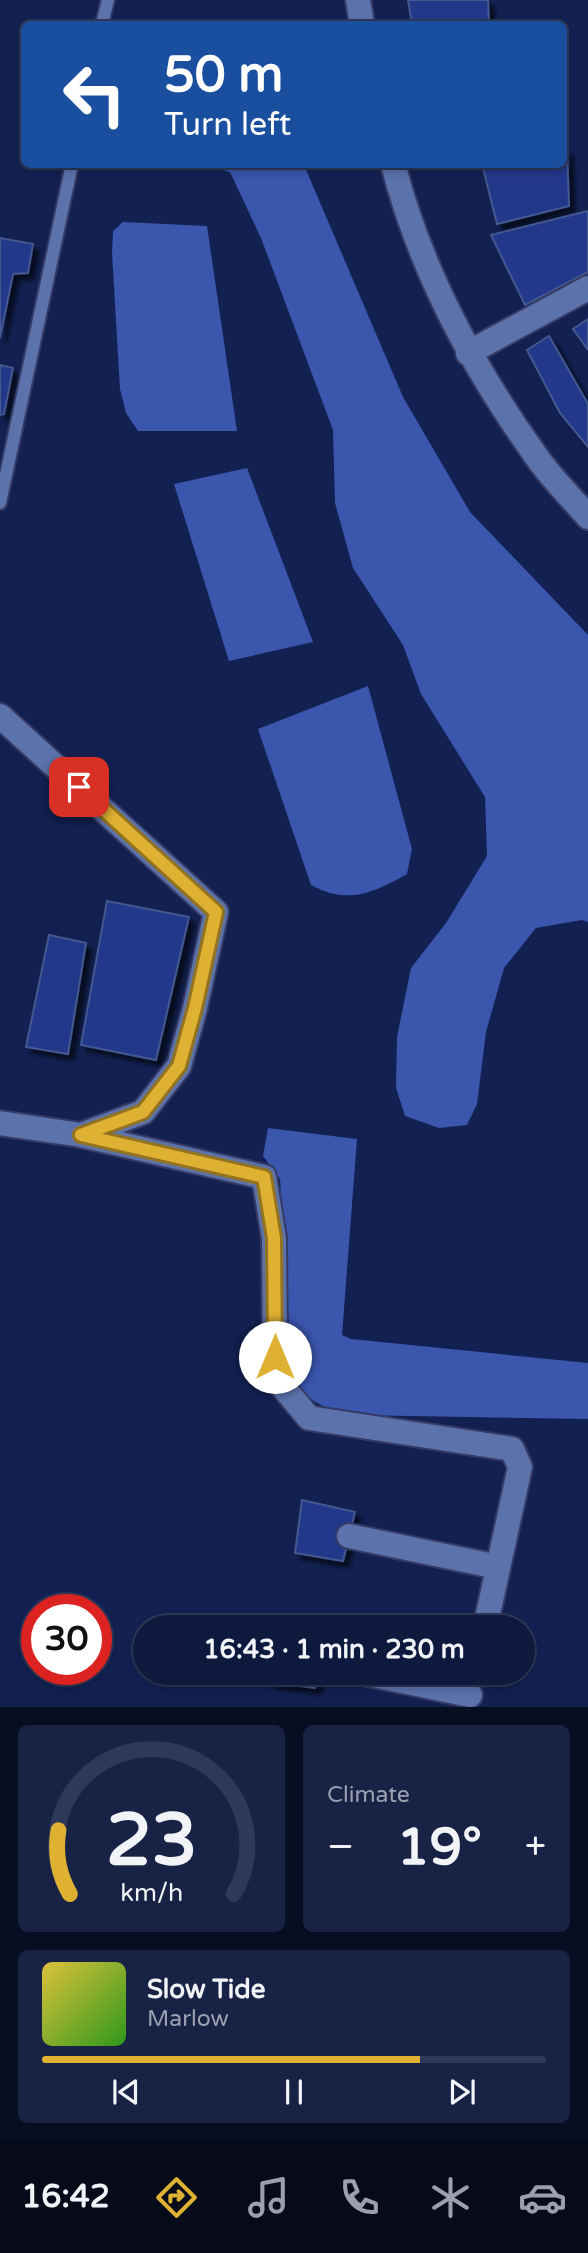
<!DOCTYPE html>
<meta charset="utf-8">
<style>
body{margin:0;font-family:"Varela Round",sans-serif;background:#172245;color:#f1f3f6;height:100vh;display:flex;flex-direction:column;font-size:26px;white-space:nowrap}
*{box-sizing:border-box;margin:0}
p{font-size:23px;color:#9ba0b0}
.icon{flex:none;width:38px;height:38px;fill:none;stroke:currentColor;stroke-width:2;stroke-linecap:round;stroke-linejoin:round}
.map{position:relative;height:1707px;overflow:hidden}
.panel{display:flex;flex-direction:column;gap:18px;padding:18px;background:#080e22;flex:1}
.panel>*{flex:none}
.guide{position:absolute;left:21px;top:21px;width:546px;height:147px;border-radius:10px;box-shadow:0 4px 10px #0003,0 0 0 2px #2e3858;background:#1a4fa0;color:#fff;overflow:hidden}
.speed{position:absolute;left:21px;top:1594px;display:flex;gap:14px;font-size:35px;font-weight:700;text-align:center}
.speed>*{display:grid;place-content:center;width:91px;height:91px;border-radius:50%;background:#0e193e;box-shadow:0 4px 10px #0003,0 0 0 2px #2e3858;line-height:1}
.speed .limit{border:10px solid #d22;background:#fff;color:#111}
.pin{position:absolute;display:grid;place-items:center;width:60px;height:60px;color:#fff;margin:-30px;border-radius:14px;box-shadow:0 4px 10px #0006}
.me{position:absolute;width:77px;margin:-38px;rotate:0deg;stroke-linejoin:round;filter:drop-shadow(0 0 5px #0008)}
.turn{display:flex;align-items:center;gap:24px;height:147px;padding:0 28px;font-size:32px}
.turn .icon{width:91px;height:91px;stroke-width:2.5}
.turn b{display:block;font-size:49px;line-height:60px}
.big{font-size:52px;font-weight:800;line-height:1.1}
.panel .widget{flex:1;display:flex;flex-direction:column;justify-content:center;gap:10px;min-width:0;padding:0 24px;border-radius:10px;background:#172245}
.panel .dial{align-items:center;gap:0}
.dial svg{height:182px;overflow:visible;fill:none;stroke:#2e3858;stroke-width:7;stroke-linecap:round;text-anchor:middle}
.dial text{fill:#f1f3f6;stroke:none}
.song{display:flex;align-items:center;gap:21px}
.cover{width:84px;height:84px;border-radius:10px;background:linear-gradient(135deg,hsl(50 70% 55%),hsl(110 70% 35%))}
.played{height:7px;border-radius:4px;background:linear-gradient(90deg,#dfb133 75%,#2e3858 75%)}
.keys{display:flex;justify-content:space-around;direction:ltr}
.heat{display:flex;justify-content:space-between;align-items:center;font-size:38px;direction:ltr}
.panel .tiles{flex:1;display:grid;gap:18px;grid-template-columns:1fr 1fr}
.widget:last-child{grid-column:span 2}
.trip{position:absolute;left:133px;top:1615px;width:402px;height:70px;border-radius:35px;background:#0e193e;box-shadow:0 4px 10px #0003,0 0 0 2px #2e3858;font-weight:800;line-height:70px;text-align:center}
.tabs{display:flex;height:112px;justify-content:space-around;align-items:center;background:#060a19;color:#9ba0b0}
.tabs .icon{width:49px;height:49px}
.tabs .current{color:#dfb133}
.tabs b{font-size:32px;color:#f1f3f6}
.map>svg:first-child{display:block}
.water{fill:#3a56ad}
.building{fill:#20378b;stroke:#44588f;stroke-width:2;filter:url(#shadow)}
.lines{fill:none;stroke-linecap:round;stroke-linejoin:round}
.lane-casing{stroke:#353b66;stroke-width:16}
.street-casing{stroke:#353b66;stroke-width:28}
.lane{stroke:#5c72ab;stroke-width:12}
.street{stroke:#5c72ab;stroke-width:24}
.route-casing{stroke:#917321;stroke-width:18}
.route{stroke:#dfb133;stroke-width:12}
</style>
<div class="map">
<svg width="588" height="1707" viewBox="0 0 588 1707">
<defs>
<filter id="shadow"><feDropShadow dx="6" dy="6" stdDeviation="2" flood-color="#0009"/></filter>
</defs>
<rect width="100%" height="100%" fill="#122152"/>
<!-- water -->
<g class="water">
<polygon points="203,165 304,165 403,397 470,512 588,635 588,922 582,920 536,928 504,968 486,1032 477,1104 467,1125 439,1128 405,1116 396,1088 397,1037 411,968 446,923 487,856 485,797 421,694 403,645 353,568 335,503 333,430 261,238 230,172"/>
<polygon points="123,222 207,226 237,431 138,431 126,413 120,389 112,253 113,231"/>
<polygon points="247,468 313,642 229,661 174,484"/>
<path d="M368,686L412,849L407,874C373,893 348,905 311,885L258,729Z"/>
<path d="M268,1128L357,1139L342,1335L351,1339L588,1363V1419L353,1415C321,1407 308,1404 292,1373L280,1179L263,1156Z"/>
</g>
<!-- building -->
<g class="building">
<polygon points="408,0 488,0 489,24 412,24"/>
<polygon points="564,149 567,150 569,206 497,224 482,164 564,164"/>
<polygon points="588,211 588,272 525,305 491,235"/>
<polygon points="0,238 33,244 28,273 13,274 0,338"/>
<polygon points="588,319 588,350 573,329"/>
<polygon points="549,336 588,404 588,447 560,413 527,350"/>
<polygon points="0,365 13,368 4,414 0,415"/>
<polygon points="107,901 189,917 156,1060 81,1045"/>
<polygon points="49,935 86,943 68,1054 26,1047"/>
<polygon points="302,1500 355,1512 343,1561 295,1553"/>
<polygon points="270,1673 319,1673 315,1688 268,1682"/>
</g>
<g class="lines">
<defs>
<g id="lane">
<polyline points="102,24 108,0"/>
<polyline points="0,503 72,164"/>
</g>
<g id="street">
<polyline points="358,0 362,24"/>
<path d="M393,164C420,269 473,368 536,456C551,478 571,497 588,517"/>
<polyline points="468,353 588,288"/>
<polyline points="0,716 216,912 195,1008 179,1066 143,1112 81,1135 0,1123"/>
<polyline points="81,1135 264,1177 274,1238 275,1357 283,1387 309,1418 512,1449 520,1467 485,1628"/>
<polyline points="349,1536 498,1567"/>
<polyline points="363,1673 470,1695"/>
</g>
</defs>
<!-- lane casing -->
<use href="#lane" class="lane-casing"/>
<!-- street casing -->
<use href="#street" class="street-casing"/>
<!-- lane -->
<use href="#lane" class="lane"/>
<!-- street -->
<use href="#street" class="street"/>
</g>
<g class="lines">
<defs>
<polyline id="route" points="79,787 216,912 195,1008 179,1066 143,1112 81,1135 264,1177 274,1238 275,1357"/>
</defs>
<!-- route casing -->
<use href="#route" class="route-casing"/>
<!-- route -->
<use href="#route" class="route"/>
</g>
</svg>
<div class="speed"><div class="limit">30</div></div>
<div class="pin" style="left:79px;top:787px;background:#d93025"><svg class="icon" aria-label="arrive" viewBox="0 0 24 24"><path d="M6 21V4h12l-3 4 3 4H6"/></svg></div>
<svg class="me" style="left:275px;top:1357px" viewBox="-20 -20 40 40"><circle r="19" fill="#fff"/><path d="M0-13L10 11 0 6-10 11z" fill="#dfb133"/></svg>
<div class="trip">16:43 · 1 min · 230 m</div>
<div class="guide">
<div class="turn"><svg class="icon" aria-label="left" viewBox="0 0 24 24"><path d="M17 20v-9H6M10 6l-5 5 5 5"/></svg><div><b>50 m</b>Turn left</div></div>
</div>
</div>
<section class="panel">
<div class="tiles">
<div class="widget dial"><svg viewBox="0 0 100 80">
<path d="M14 69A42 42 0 1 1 86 69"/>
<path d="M14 69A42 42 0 0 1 9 41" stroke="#dfb133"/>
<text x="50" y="56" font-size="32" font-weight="700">23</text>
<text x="50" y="72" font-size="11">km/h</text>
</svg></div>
<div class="widget"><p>Climate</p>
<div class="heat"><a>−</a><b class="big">19°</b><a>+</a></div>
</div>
<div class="widget">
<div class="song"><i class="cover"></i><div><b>Slow Tide</b><p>Marlow</p></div></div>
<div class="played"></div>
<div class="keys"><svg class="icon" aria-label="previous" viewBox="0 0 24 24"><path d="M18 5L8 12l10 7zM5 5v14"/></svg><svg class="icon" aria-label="pause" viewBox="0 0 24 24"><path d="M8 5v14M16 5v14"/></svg><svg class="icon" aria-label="next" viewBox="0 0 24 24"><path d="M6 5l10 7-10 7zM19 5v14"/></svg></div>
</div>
</div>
</section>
<nav class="tabs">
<b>16:42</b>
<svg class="icon current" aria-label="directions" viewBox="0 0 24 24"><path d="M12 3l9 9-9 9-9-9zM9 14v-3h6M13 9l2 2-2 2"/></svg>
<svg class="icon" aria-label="music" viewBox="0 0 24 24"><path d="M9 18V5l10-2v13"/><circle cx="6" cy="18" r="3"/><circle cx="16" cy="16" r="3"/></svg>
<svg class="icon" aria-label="phone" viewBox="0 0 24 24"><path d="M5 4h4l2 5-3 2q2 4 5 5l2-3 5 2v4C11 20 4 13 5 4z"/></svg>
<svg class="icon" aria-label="climate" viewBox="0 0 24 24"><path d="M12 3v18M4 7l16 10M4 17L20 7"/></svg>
<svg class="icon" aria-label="car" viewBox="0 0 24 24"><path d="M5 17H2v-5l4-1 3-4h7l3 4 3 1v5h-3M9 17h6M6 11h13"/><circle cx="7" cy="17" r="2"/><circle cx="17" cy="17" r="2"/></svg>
</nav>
